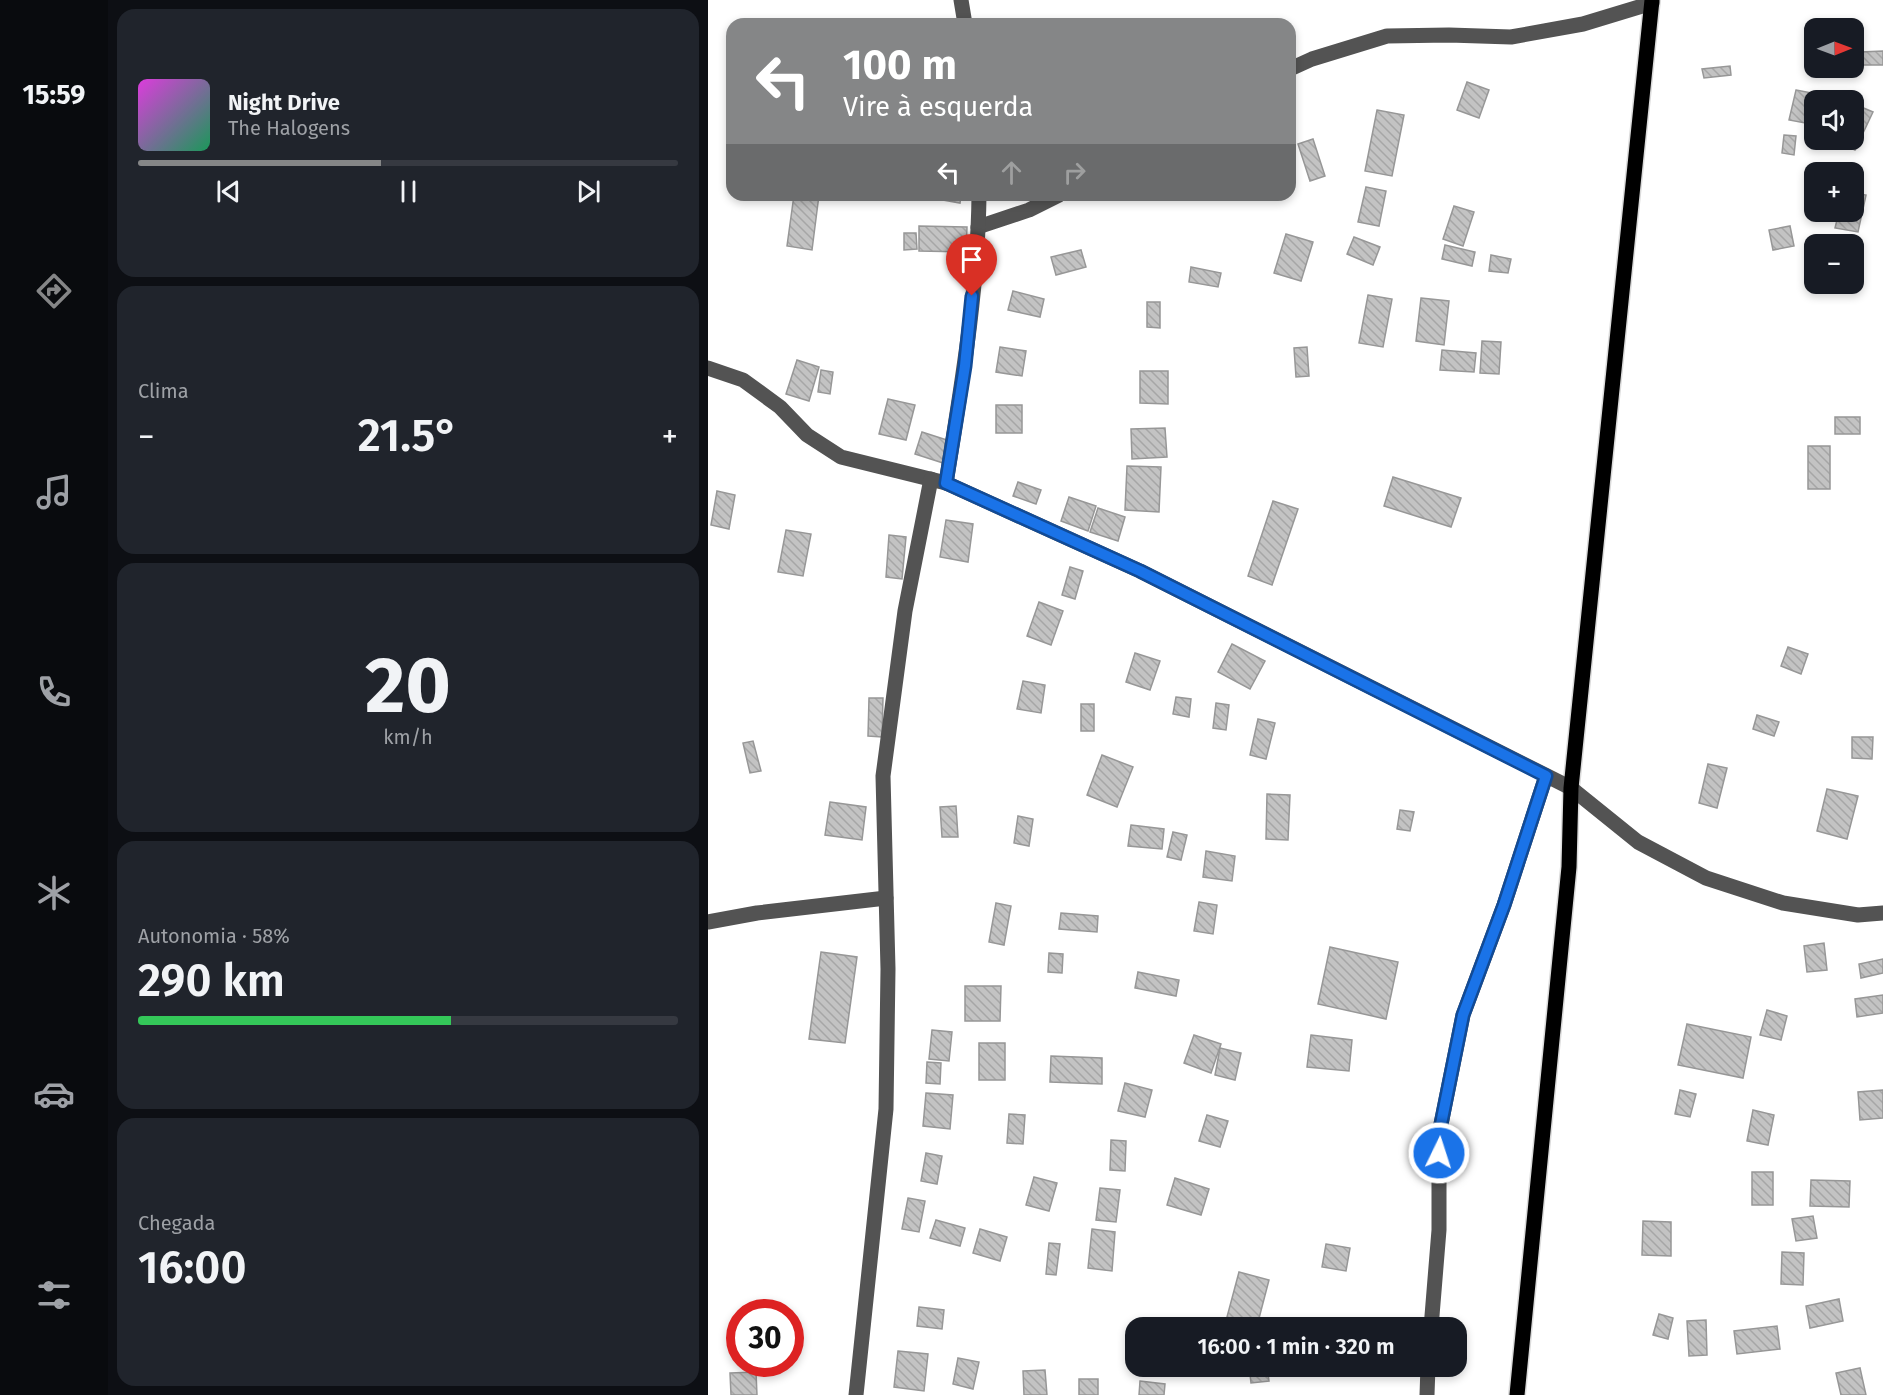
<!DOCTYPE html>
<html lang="pt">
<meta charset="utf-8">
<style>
body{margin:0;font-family:"Fira Sans",sans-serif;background:#20242c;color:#f1f3f6;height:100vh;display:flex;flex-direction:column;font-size:22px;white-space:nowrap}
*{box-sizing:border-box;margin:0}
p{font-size:20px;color:#9ea1a6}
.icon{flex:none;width:33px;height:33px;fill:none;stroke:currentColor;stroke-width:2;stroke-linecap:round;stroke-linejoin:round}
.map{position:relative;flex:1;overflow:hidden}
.drawer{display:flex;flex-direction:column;gap:9px;padding:9px;background:#0d0f14;width:600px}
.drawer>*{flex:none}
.banner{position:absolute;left:18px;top:18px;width:570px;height:183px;border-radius:18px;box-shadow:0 3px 9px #0003;background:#858687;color:#fff;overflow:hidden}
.needle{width:39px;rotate:89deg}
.fabs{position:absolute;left:1096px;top:18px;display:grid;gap:12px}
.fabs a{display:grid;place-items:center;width:60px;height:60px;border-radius:12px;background:#171b24;box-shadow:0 3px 9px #0003;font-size:30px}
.speed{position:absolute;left:18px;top:1299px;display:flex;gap:12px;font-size:30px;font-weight:700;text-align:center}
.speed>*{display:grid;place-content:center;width:78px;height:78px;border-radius:50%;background:#171b24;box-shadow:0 3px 9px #0003;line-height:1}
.speed .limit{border:9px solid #d22;background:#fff;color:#111}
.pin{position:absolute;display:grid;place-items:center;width:51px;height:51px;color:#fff;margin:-62px -26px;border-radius:50% 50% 50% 0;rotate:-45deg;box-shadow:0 0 6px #0007}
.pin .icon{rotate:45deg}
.me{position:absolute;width:66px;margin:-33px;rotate:4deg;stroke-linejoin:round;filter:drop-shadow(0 0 4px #0008)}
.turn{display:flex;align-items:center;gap:21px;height:126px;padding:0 18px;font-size:27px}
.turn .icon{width:78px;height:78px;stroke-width:2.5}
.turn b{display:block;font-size:42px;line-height:51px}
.lanes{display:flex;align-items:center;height:57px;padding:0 18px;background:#0003;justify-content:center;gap:30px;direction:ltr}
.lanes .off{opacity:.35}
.big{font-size:45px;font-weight:600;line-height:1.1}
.drawer .card{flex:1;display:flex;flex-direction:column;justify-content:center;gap:9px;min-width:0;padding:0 21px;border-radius:18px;background:#20242c}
.drawer .dial{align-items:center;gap:0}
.dial b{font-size:78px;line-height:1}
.song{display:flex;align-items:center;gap:18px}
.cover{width:72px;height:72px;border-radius:9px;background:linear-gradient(135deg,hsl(300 70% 55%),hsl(150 70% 35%))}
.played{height:6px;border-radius:3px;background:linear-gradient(90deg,#858687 45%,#363941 45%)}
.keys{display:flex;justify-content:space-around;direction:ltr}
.heat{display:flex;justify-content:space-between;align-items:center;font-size:33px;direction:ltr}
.charge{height:9px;border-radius:4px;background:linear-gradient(90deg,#34c759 58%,#363941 0)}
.trip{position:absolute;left:417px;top:1317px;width:342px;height:60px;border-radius:18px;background:#171b24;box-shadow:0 3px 9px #0003;font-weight:600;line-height:60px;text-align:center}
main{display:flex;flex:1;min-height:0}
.menu{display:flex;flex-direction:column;width:108px;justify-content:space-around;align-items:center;background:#090b0e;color:#9ea1a6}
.menu .icon{width:42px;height:42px}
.menu .current{color:#858687}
.menu b{font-size:27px;color:#f1f3f6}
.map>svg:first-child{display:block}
.building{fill:url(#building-back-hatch);stroke:#979797;stroke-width:1.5}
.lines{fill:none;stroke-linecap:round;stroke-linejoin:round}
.major-casing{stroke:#dbdbdb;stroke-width:18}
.minor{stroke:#535353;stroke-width:15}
.major{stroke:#000;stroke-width:15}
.route-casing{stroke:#114b97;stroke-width:15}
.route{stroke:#1a73e8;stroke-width:10}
</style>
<main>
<nav class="menu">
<b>15:59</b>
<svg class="icon current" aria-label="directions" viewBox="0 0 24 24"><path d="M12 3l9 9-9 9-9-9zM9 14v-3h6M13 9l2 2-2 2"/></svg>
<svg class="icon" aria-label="music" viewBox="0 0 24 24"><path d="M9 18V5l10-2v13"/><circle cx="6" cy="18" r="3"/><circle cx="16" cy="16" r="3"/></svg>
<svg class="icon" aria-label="phone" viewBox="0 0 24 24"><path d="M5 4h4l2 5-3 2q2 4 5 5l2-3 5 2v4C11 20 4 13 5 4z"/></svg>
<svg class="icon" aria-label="climate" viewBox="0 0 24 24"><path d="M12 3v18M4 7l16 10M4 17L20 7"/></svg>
<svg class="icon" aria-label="car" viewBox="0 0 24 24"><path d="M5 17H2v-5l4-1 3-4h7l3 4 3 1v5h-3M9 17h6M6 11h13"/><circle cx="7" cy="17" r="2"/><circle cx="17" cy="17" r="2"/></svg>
<svg class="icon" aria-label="filters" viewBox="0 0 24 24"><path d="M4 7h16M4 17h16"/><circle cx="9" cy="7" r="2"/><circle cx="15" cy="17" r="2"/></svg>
</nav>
<section class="drawer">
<div class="card">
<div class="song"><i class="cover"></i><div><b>Night Drive</b><p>The Halogens</p></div></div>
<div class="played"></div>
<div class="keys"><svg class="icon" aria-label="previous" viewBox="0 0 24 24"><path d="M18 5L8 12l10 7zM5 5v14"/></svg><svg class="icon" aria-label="pause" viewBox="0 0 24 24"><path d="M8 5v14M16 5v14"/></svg><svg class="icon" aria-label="next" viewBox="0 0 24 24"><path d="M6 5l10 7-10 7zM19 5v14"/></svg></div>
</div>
<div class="card"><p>Clima</p>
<div class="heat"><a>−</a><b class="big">21.5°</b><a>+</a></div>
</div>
<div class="card dial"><b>20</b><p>km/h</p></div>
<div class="card"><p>Autonomia · 58%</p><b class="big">290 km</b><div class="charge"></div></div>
<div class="card"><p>Chegada</p><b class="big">16:00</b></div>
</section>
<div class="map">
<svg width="1175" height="1395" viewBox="0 0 1175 1395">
<defs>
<pattern id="building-back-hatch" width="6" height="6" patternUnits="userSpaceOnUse" patternTransform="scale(1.5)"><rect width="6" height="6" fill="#c3c3c3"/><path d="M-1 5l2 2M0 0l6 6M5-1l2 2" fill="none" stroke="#a6a6a6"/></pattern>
</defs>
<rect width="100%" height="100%" fill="#fff"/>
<!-- building -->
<g class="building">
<polygon points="1175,51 1175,65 1154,65 1153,52"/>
<polygon points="1022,66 1023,75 996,78 994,69"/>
<polygon points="759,82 781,90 771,118 749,110"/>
<polygon points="1088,90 1104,93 1097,123 1081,120"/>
<polygon points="1146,104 1165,112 1147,150 1124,140 1146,140"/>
<polygon points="669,110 696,115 684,176 657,171"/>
<polygon points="1076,135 1088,136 1086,155 1074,153"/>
<polygon points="605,139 617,176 602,181 590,144"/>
<polygon points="658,187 678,191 671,226 650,222"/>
<polygon points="1146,193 1158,195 1150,232 1127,228 1131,212 1146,212"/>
<polygon points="86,195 111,195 104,250 79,246"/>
<polygon points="207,195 253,195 252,203"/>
<polygon points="746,206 766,212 755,246 735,239"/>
<polygon points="211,226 259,227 258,252 211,251"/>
<polygon points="1082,226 1086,246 1065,250 1061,230"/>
<polygon points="196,233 208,233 209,249 196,250"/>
<polygon points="578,234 605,242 593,281 566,273"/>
<polygon points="646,237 672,247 665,265 639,254"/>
<polygon points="737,245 767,252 764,266 734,259"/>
<polygon points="373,250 378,267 348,275 343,257"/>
<polygon points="783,255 803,259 800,273 781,271"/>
<polygon points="483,267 513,273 510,287 481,282"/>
<polygon points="305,291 336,299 332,317 300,310"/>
<polygon points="660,295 684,299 675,347 651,343"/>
<polygon points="713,298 741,301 736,345 708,341"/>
<polygon points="439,302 452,302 452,328 439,327"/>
<polygon points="774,341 793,342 791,374 772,373"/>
<polygon points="292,347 318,351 314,376 288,372"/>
<polygon points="599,347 601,376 588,377 586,348"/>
<polygon points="734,350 768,353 766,372 732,370"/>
<polygon points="89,360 111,367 101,401 78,394"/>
<polygon points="113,370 125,372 122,394 110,392"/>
<polygon points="432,371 460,371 460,404 432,403"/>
<polygon points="180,399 207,405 198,440 171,434"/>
<rect x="288" y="405" width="26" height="28"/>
<rect x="1127" y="417" width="25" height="17"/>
<polygon points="457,428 459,457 424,459 423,429"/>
<polygon points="214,432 242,441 235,463 207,454"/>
<rect x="1100" y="446" width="22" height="43"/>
<polygon points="419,466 453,467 451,512 417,510"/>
<polygon points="685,477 753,498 743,527 676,506"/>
<polygon points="310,482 333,490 328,504 305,496"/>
<polygon points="9,491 27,495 21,529 3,525"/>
<polygon points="361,497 388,506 380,531 353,521"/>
<polygon points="565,501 590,509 564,585 540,576"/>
<polygon points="390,508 417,517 410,541 382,532"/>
<polygon points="238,520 265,524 260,562 232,557"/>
<polygon points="78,530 103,534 95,576 70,572"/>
<polygon points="181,535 198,537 194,579 178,577"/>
<polygon points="362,567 375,571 367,599 354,595"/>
<polygon points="331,602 355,611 343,645 319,636"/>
<polygon points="524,644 557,661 542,689 510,672"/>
<polygon points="1080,647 1100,654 1093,674 1073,666"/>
<polygon points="427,653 452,661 442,690 418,682"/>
<polygon points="315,681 337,685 333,713 309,709"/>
<polygon points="468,697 483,699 481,717 465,714"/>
<polygon points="161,698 175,698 174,737 160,736"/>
<polygon points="508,703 521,705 518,730 505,728"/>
<rect x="373" y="704" width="13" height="27"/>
<polygon points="1049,715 1071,722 1066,736 1045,729"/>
<polygon points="550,719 567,723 558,759 542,755"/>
<polygon points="1144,737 1165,737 1164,759 1144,758"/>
<polygon points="45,741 53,771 42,773 35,743"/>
<polygon points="394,755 425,767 409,807 379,795"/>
<polygon points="1000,764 1019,768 1009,808 991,803"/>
<polygon points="1119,789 1150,796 1139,839 1109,831"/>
<polygon points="559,794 582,795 580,840 558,839"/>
<polygon points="122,802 158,807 154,840 117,835"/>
<polygon points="248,806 250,837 234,837 232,807"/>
<polygon points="692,810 706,812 702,831 689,829"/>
<polygon points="310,816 325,819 321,846 306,843"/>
<polygon points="423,825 456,829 454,849 420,846"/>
<polygon points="465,832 479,835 473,860 459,857"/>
<polygon points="498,851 527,856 524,881 495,877"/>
<polygon points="491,902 509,905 505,934 486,931"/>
<polygon points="288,903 303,906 296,945 281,942"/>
<polygon points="353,913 390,916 389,932 351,929"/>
<polygon points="1116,943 1119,970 1099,972 1096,946"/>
<polygon points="622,947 690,962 678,1019 610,1004"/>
<polygon points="113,952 149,957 137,1043 101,1039"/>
<polygon points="341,953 355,954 354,973 340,972"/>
<polygon points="1175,959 1175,973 1153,978 1151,964"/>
<polygon points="430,972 471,980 468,996 427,988"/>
<polygon points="257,986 293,986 292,1021 257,1021"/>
<polygon points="1175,995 1175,1013 1149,1017 1147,999"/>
<polygon points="1059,1010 1079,1016 1073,1040 1052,1035"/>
<polygon points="979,1024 1043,1037 1035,1078 970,1065"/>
<polygon points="224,1030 244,1032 241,1061 221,1059"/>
<polygon points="486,1035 513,1044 503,1073 476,1063"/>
<polygon points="603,1035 644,1040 641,1071 599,1067"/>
<rect x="271" y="1043" width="26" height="37"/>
<polygon points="512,1048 533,1053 527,1080 507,1075"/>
<polygon points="343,1056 394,1058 394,1084 342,1082"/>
<polygon points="219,1062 233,1063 232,1084 218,1083"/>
<polygon points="417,1083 444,1090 437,1117 410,1111"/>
<polygon points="972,1090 988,1094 982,1117 967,1114"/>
<polygon points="1175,1090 1175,1118 1152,1120 1150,1092"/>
<polygon points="218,1093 245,1095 242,1129 215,1126"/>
<polygon points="1045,1110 1066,1115 1060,1145 1039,1141"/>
<polygon points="301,1114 317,1115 315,1144 299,1143"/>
<polygon points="499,1115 520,1121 512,1147 491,1141"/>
<polygon points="403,1140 418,1141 417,1171 402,1170"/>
<polygon points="218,1153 234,1156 229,1184 213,1181"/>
<rect x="1044" y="1172" width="21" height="33"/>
<polygon points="326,1177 349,1183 341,1211 318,1205"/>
<polygon points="467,1178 501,1189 493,1215 459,1205"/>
<polygon points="1103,1180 1142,1181 1141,1207 1102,1206"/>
<polygon points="392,1188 412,1190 408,1222 388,1220"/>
<polygon points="200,1198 217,1201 211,1232 194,1229"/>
<polygon points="1105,1216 1109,1238 1088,1241 1084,1219"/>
<polygon points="228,1220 257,1228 252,1246 222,1238"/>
<polygon points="935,1221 963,1222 963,1256 934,1255"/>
<polygon points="272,1229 299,1237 292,1261 265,1253"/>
<polygon points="384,1229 407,1232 404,1271 380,1268"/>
<polygon points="341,1243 352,1244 348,1275 338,1274"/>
<polygon points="618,1244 642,1248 638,1271 614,1267"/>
<polygon points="1074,1252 1096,1253 1095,1285 1073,1284"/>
<polygon points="531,1272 561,1280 549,1326 519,1317"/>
<polygon points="1131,1299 1135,1321 1102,1328 1098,1306"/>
<polygon points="211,1307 236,1310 234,1329 209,1326"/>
<polygon points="951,1314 965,1318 960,1339 945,1335"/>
<polygon points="998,1320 999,1355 981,1356 979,1321"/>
<polygon points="1069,1326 1072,1349 1029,1354 1026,1331"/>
<polygon points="190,1351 220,1354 216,1391 186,1387"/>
<polygon points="250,1358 271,1362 265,1389 245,1384"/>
<polygon points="541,1366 559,1366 561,1381 543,1383"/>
<polygon points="1152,1368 1158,1395 1133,1395 1128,1373"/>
<polygon points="337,1370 339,1395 316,1395 315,1371"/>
<polygon points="48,1372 49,1395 23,1395 22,1373"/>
<rect x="371" y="1379" width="19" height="16"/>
<polygon points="432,1381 457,1384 456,1395 431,1395"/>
</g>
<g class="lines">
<defs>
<polyline id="major" points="809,1395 861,867 863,788 944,0"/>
</defs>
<!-- major casing -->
<use href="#major" class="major-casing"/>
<!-- minor -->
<g class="minor">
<polyline points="253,0 257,24"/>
<polyline points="582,69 604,59 679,36 741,35 803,37 875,24 944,3"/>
<polyline points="270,227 321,210 351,195"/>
<polyline points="0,368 35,380 72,407 99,435 133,457 238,483 432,571 863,788 930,842 998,878 1075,903 1150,915 1175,913"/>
<path d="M238,483C253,388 270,292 271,195"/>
<polyline points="0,922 49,913 178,898"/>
<polyline points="723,1328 731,1230 731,1134 755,1015 796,905 838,776"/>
<polyline points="148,1395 178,1109 180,969 175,776 197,611 223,479"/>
<polyline points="719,1395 720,1366"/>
</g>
<!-- major -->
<use href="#major" class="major"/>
</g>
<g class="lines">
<defs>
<polyline id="route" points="264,296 257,366 238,483 432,571 838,776 796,905 755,1015 731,1134 731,1153"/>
</defs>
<!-- route casing -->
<use href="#route" class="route-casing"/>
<!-- route -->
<use href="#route" class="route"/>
</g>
</svg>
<div class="fabs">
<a><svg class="needle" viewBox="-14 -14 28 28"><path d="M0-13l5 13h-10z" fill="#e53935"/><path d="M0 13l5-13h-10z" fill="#9ea1a6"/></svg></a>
<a><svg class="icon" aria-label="sound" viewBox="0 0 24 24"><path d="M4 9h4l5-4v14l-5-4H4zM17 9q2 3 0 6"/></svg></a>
<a>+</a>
<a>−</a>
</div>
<div class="speed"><div class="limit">30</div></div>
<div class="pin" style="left:264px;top:296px;background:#d93025"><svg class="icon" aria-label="arrive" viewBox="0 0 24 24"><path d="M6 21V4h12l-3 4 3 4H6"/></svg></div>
<svg class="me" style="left:731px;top:1153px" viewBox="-20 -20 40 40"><circle r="17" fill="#1a73e8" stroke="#fff" stroke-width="3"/><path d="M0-11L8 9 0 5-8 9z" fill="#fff"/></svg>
<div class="trip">16:00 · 1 min · 320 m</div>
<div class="banner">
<div class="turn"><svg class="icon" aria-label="left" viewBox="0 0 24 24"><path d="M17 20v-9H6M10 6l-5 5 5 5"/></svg><div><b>100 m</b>Vire à esquerda</div></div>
<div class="lanes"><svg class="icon" aria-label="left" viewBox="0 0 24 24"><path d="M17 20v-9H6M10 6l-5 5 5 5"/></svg><svg class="icon off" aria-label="ahead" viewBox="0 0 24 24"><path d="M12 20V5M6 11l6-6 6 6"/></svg><svg class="icon off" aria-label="right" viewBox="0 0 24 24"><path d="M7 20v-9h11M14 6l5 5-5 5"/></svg></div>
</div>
</div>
</main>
